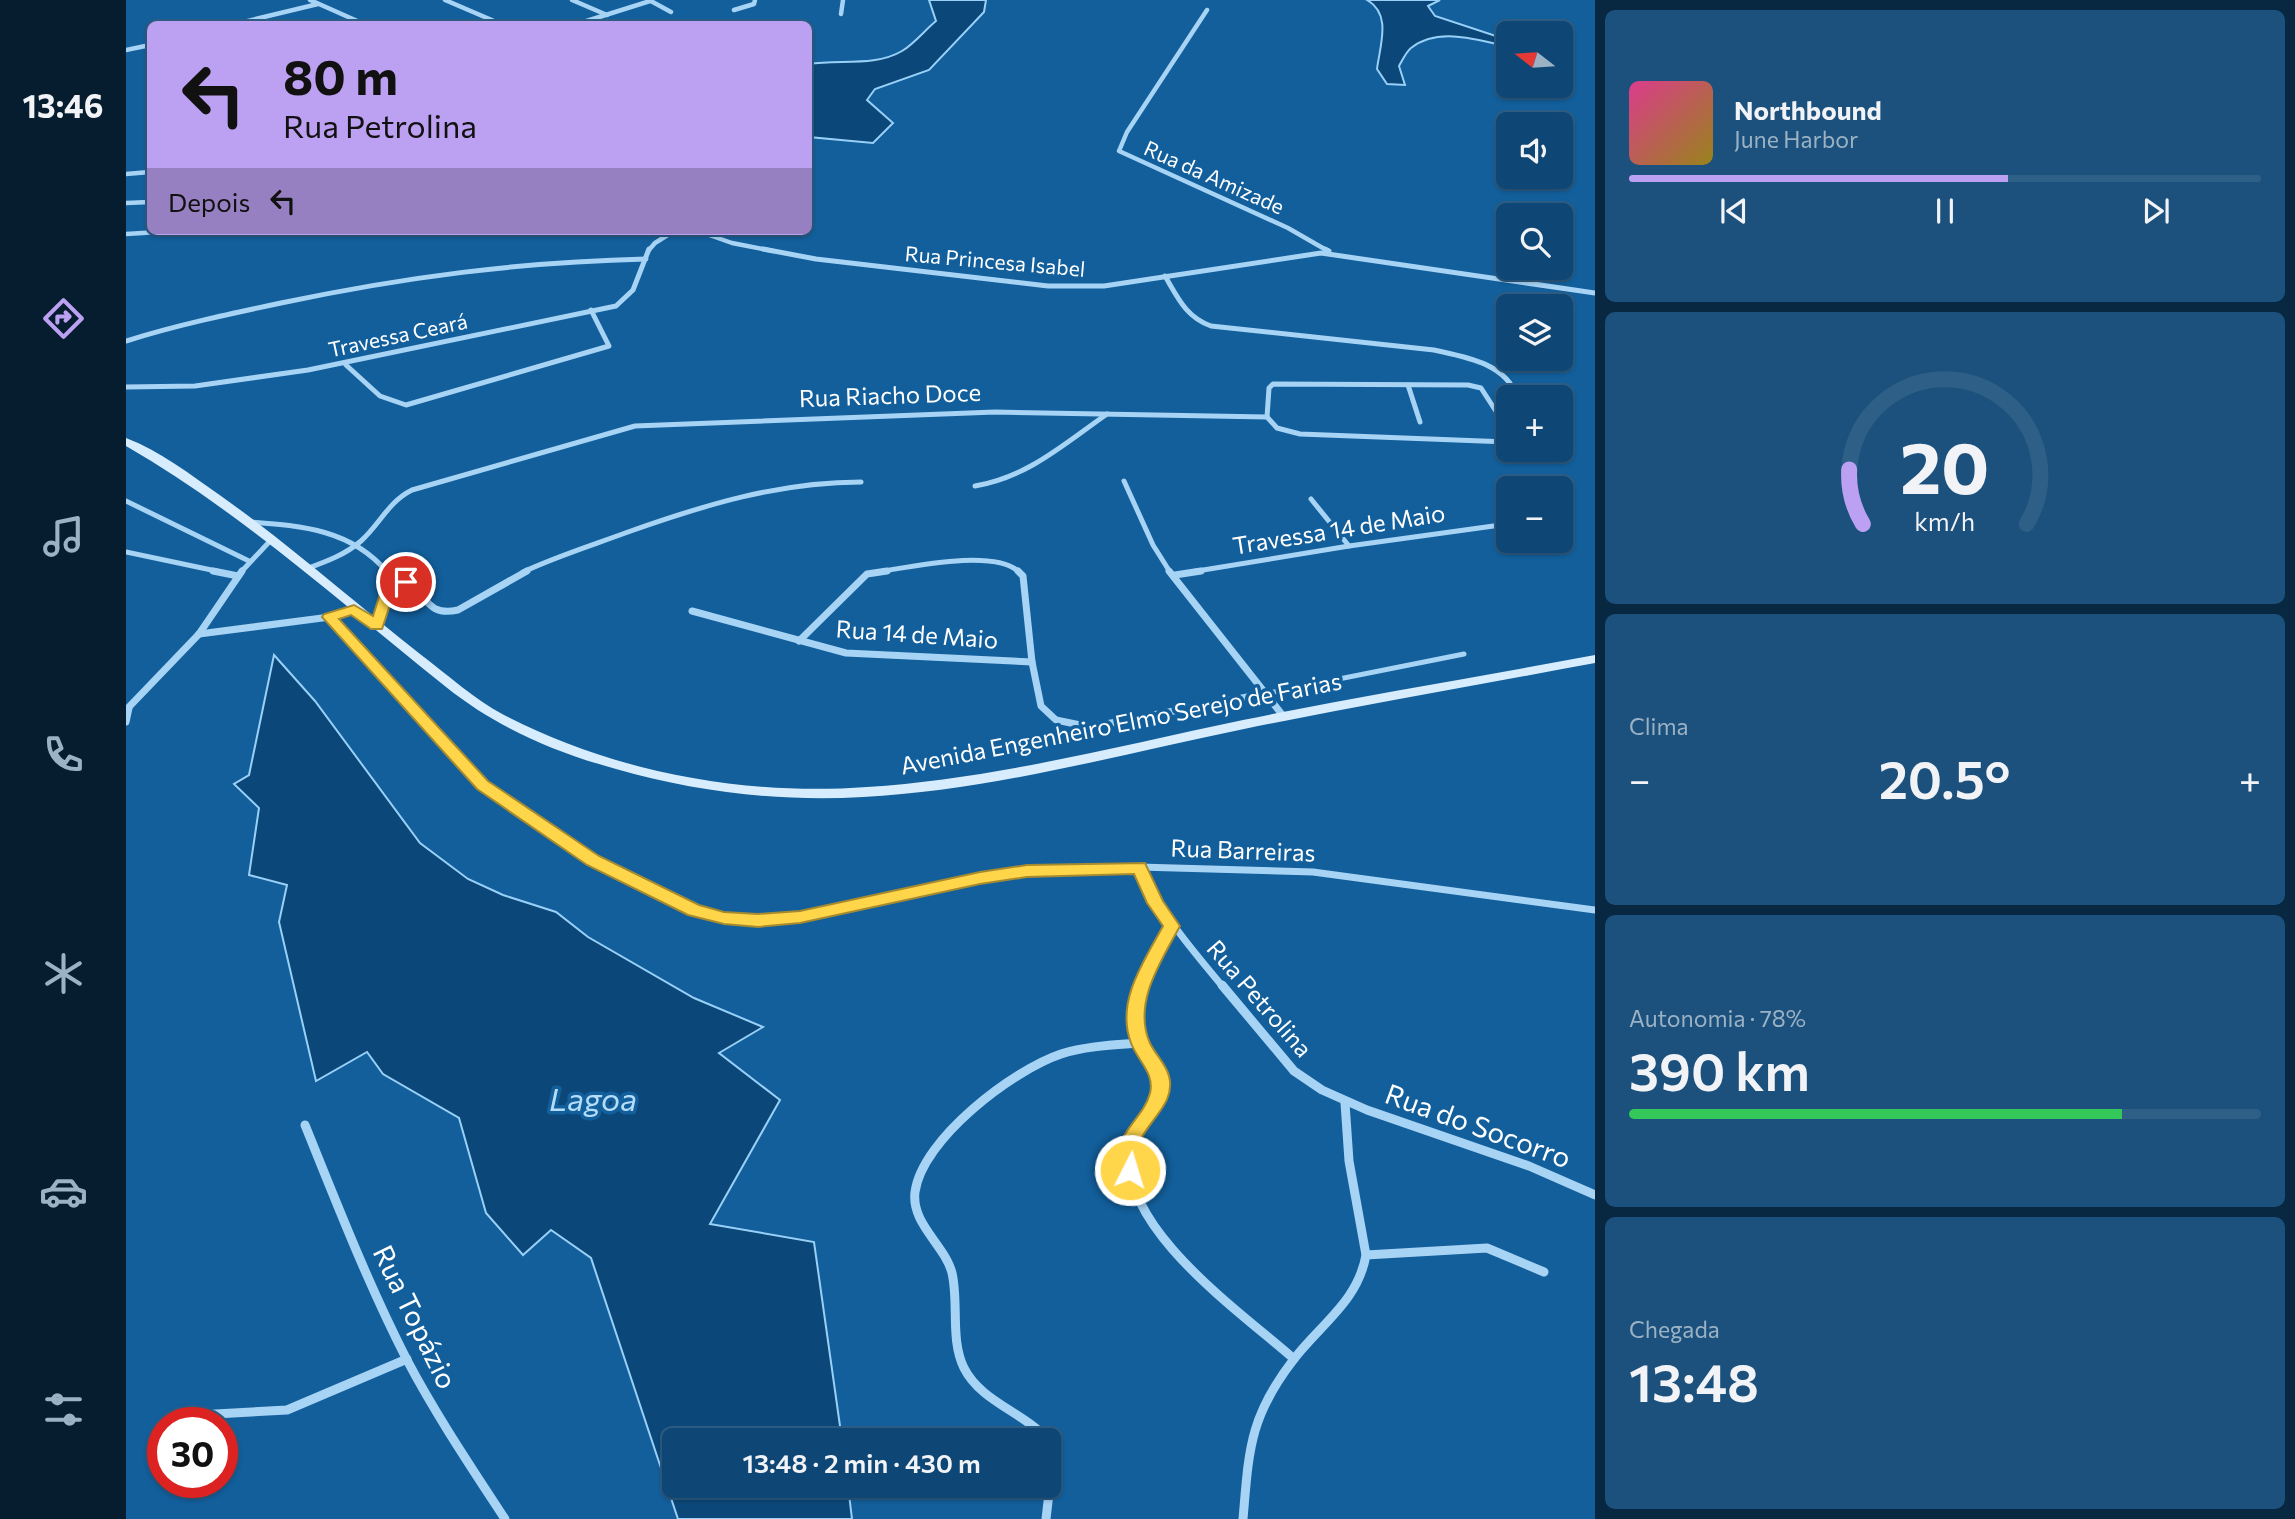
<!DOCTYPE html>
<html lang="pt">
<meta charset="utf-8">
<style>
body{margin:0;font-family:Commissioner,sans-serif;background:#1c517d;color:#f1f3f6;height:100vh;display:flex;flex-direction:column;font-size:26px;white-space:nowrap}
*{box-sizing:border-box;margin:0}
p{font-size:23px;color:#9bb2c5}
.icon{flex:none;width:38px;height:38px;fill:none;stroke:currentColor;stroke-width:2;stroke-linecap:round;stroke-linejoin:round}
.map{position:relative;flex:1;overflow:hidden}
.panel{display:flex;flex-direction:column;gap:10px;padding:10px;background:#082740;width:700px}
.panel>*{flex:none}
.hud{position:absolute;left:21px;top:21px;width:665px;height:214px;border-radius:10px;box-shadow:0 2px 5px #0004,0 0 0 2px #2e5f87;background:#bca0f2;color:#111;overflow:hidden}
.needle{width:46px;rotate:287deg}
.fabs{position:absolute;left:1370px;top:21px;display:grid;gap:14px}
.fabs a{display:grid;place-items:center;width:77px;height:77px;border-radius:10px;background:#0e4775;box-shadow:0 2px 5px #0004,0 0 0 2px #2e5f87;font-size:35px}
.speed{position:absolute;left:21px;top:1407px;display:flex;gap:14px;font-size:35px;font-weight:700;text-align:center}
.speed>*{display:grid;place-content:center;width:91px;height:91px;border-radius:50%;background:#0e4775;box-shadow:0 2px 5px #0004,0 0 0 2px #2e5f87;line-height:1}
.speed .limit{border:10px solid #d22;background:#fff;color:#111}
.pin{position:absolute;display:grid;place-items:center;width:60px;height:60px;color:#fff;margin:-30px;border:4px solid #fff;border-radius:50%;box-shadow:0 2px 7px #0007}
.me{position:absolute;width:77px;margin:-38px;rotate:5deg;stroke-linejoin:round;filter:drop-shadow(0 0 5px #0008)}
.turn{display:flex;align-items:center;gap:24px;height:147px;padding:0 21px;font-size:32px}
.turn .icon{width:91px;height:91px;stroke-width:2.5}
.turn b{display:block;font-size:49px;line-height:60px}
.then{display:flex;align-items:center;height:66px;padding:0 21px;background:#0003;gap:14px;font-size:26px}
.big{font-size:52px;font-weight:600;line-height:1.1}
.panel .card{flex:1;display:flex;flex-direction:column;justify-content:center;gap:10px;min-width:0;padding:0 24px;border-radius:10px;background:#1c517d}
.panel .dial{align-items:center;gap:0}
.dial svg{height:182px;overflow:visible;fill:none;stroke:#2e5f87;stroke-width:7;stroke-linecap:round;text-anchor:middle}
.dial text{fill:#f1f3f6;stroke:none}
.song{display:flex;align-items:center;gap:21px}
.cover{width:84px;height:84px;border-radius:10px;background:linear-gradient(135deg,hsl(330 70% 55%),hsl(50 70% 35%))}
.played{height:7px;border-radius:4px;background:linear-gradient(90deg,#bca0f2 60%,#2e5f87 60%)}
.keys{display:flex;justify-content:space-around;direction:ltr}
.heat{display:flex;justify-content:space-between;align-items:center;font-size:38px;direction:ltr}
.charge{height:10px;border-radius:5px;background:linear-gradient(90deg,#34c759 78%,#2e5f87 0)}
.trip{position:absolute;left:536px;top:1428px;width:399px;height:70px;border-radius:10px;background:#0e4775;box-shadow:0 2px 5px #0004,0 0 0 2px #2e5f87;font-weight:600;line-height:70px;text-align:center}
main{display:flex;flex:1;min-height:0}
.tab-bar{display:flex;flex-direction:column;width:126px;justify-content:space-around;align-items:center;background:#061c2f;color:#9bb2c5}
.tab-bar .icon{width:49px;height:49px}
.tab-bar .active{color:#bca0f2}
.tab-bar b{font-size:32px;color:#f1f3f6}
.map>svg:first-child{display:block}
.water{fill:#0b4778;stroke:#99d0f7;stroke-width:2}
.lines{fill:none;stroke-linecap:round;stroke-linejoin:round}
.lane{stroke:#a7d3f4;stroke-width:5}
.street-far3{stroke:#a7d3f4;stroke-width:4.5}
.street-far2{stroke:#a7d3f4;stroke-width:5}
.street-far1{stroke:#a7d3f4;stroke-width:7}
.street{stroke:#a7d3f4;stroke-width:9}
.secondary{fill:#d7ecfd;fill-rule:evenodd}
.route{fill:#ffd54a;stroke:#a68a30;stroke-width:2}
.labels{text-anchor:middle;stroke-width:7;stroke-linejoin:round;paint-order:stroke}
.far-street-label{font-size:21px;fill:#fff;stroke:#125f9c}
.street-label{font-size:24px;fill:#fff;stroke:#125f9c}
.near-street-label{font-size:28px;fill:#fff;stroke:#125f9c}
.near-water-label{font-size:32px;font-style:italic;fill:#b4ddfa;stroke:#125f9c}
</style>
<main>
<nav class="tab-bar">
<b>13:46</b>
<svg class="icon active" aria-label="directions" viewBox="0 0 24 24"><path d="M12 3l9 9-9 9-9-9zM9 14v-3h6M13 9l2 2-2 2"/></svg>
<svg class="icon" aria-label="music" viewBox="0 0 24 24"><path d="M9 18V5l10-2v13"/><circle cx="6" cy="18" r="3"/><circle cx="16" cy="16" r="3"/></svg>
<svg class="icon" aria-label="phone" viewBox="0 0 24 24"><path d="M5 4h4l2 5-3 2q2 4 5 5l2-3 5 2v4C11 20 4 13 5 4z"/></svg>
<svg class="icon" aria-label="climate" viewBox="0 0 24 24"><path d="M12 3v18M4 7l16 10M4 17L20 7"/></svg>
<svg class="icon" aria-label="car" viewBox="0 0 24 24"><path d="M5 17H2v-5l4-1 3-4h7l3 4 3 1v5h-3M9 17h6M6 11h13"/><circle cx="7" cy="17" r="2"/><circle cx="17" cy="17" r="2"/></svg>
<svg class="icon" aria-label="filters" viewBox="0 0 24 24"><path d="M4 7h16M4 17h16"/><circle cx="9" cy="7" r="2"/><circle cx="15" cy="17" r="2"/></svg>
</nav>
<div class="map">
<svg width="1469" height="1519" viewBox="0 0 1469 1519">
<rect width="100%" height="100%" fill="#125f9c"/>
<!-- water -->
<g class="water">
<path d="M803,0H860L858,12L803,70L749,89L741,100L767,123L747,143L683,137V64C713,59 749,67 776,51C788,44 799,30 810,21Z"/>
<path d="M1241,0H1314L1302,6L1309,16L1382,40V46C1352,41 1313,26 1285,48C1280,52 1276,61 1273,66L1279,85L1261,84L1251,69C1254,45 1266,14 1241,0Z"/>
<polygon points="148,655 189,701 294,843 342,879 377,895 430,912 462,937 568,998 637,1027 593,1053 654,1100 584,1224 688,1242 716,1440 548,1440 548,1486 722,1486 726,1519 552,1519 465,1258 425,1230 397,1255 360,1213 333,1118 257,1074 241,1052 190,1081 153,922 161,885 123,875 133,808 108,784 123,775"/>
</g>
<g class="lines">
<!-- lane -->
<polyline class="lane" points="1138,694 1338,654"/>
<!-- street-far3 -->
<g class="street-far3">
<polyline points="184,0 238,24"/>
<polyline points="319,0 375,24"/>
<polyline points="446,0 481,15"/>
<polyline points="523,0 545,12"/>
<polyline points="608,10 628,4 629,0"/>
<polyline points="1081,10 1001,132 993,151 1162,228 1202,251"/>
<polyline points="715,14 717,0"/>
<polyline points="109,24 192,4"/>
<polyline points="451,24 524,1"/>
<polyline points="0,50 24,45"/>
<polyline points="0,174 24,172"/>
<polyline points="0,203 24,202"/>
<polyline points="572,231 606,243 647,251"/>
<polyline points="0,234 49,231"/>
<polyline points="522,251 529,243 548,231"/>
</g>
<!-- street-far2 -->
<g class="street-far2">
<polyline points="637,249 690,259 922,286 978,286 1195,253 1469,293"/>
<polyline points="1199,249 1203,251"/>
<path d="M1039,276C1052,298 1060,317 1085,326L1308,350C1339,357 1380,363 1391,397"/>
<path d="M0,341C51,325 103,314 155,303C279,277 393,262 520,259"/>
<polyline points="220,365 254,396 280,405 483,346 465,310"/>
<polyline points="1282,385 1294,422"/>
<polyline points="0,387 69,386 182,370 490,306 507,290 523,249"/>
<polyline points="1141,417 1143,388 1147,384 1342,385 1355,388 1375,419 1382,424"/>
<polyline points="998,481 1027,545 1044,572"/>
<path d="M849,486C902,477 938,444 981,414"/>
<polyline points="1185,499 1223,546"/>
<polyline points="0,501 123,561"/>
<path d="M125,522C177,526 226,530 261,572"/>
<polyline points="0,552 95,572"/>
<path d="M180,569C199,562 219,555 235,541C254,524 262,502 286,490L509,426L869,412L1141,417L1151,428L1174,434L1382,442"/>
<polyline points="115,572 145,540"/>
<path d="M397,572C431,556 467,545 502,532C578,505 653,482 735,482"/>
<path d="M751,572C784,567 869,548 893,572"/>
<polyline points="1065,572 1223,546 1382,524"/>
</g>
<!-- street-far1 -->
<g class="street-far1">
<polyline points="87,571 112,576"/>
<polyline points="892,571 897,576 906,662 915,706 930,720 964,727 1137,694"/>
<polyline points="1043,571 1158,717"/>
<polyline points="1049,575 1075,571"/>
<path d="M266,578C271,580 278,581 283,584C301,595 301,617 332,610L401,571"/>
<polyline points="228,609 204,617 357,785 467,860 568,910 598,918 632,921 674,917 854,878 901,871 1013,867 1187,872 1469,910"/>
<polyline points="566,611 720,653 906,662"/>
<polyline points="251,626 266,578 260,571"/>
<polyline points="73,634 204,617"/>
<polyline points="673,641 741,574 761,571"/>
<polyline points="0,710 73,634 116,571"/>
<polyline points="0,722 3,708"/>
<path d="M1013,867C1036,915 1063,946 1097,987"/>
<polyline points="1015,987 1046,926"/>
</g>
<!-- street -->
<g class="street">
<path d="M1015,985C1009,1006 1005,1027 1016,1047C1023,1060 1034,1070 1034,1085C1034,1112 1005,1126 1003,1152C997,1231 1115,1312 1168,1359"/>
<polyline points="1096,985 1168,1071 1196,1090 1241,1110 1403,1166 1469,1195"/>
<path d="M179,1125C211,1204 242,1284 281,1360C310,1415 345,1467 379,1519"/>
<polyline points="1240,1255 1361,1248 1418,1272"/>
<polyline points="53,1416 161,1410 281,1359"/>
<path d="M922,1440C898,1412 855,1402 838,1368C824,1340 833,1303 826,1273C819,1245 785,1224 789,1192C796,1139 887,1070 935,1054C960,1046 988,1045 1014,1043"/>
<polyline points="920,1519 926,1467 922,1441"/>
<path d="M1117,1519C1123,1450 1123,1417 1168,1359C1195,1324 1232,1301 1240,1255L1223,1161L1219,1103"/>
</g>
<!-- secondary -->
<path class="secondary" d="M0,438C34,451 65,475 95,496C164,545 228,602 294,654C322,675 348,699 378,715C488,772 617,796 741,787C868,779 992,746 1117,720C1234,696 1352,677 1469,655V663C1352,685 1235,705 1118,729C992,755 866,790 737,797C655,802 570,792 490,769C428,752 370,727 320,687C216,604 116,513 0,446Z"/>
</g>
<!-- route -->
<path class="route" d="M266,574L287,582L280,586L271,584L256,629H245L225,615L213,619L362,781L473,856L573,905L598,912L632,914L674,911L854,872L901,865L1019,863L1037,901L1054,926C1036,960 1006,1003 1024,1043C1029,1054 1040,1064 1043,1076C1050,1102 1025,1118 1015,1139C1010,1151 1017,1164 1011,1176L1004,1178L997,1176C978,1138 1017,1122 1024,1093C1029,1073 1011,1060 1005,1043C989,1002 1018,961 1037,926L1021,903L1008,874L901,877L854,884L674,923L632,927L598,924L562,915L461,865L351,789L196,617L198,614L228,605L247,616L259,578Z"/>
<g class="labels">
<!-- far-street labels -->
<g class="far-street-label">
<text transform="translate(1088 178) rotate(24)" y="7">Rua da Amizade</text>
<text transform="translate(869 262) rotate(5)" y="7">Rua Princesa Isabel</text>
<text transform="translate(272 336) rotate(-12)" y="7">Travessa Ceará</text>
</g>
<!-- street labels -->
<g class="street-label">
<text transform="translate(764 396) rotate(-2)" y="8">Rua Riacho Doce</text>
<text transform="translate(1213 530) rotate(-9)" y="8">Travessa 14 de Maio</text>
<text transform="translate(791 635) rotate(4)" y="8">Rua 14 de Maio</text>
<text transform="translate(995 724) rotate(-11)" y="8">Avenida Engenheiro Elmo Serejo de Farias</text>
<text transform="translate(1117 851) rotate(2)" y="8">Rua Barreiras</text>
<text transform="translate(1133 999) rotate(49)" y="8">Rua Petrolina</text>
</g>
<!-- near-street labels -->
<g class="near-street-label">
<text transform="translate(1352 1126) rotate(20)" y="10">Rua do Socorro</text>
<text transform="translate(289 1317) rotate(64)" y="10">Rua Topázio</text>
</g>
<!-- near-water labels -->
<g class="near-water-label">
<text x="467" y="1111">Lagoa</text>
</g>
</g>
</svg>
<div class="fabs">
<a><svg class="needle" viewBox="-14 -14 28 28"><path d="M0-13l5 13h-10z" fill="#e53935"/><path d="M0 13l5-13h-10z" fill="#9bb2c5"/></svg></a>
<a><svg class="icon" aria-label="sound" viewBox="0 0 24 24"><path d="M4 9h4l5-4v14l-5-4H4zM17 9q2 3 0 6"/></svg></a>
<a><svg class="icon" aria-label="search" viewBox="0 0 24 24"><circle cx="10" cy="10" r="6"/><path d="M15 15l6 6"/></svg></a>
<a><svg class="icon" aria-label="layers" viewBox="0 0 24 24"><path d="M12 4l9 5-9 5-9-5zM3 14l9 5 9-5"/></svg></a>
<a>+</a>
<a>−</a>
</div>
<div class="speed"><div class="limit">30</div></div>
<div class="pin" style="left:280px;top:582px;background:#d93025"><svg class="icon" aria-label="arrive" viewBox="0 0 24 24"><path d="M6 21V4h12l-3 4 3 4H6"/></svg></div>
<svg class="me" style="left:1004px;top:1170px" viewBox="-20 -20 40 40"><circle r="17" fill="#ffd54a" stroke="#fff" stroke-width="3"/><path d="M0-11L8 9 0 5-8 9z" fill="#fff"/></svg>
<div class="trip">13:48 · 2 min · 430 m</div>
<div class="hud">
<div class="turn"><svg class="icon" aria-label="left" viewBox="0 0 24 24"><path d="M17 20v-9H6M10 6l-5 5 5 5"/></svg><div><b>80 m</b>Rua Petrolina</div></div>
<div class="then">Depois<svg class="icon" aria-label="left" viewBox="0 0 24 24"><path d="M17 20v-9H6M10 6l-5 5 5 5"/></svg></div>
</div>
</div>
<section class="panel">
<div class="card">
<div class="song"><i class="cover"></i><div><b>Northbound</b><p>June Harbor</p></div></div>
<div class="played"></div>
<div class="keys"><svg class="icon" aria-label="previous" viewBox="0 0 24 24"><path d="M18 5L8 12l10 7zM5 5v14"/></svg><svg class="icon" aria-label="pause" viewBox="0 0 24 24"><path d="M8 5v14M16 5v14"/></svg><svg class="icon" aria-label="next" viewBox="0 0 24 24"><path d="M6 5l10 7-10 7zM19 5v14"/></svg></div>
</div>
<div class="card dial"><svg viewBox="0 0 100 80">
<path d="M14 69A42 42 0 1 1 86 69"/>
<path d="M14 69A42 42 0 0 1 8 45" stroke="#bca0f2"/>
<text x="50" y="56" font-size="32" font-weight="700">20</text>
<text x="50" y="72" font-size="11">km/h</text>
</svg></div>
<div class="card"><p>Clima</p>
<div class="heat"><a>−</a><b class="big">20.5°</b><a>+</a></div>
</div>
<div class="card"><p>Autonomia · 78%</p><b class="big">390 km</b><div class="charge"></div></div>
<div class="card"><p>Chegada</p><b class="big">13:48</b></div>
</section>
</main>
